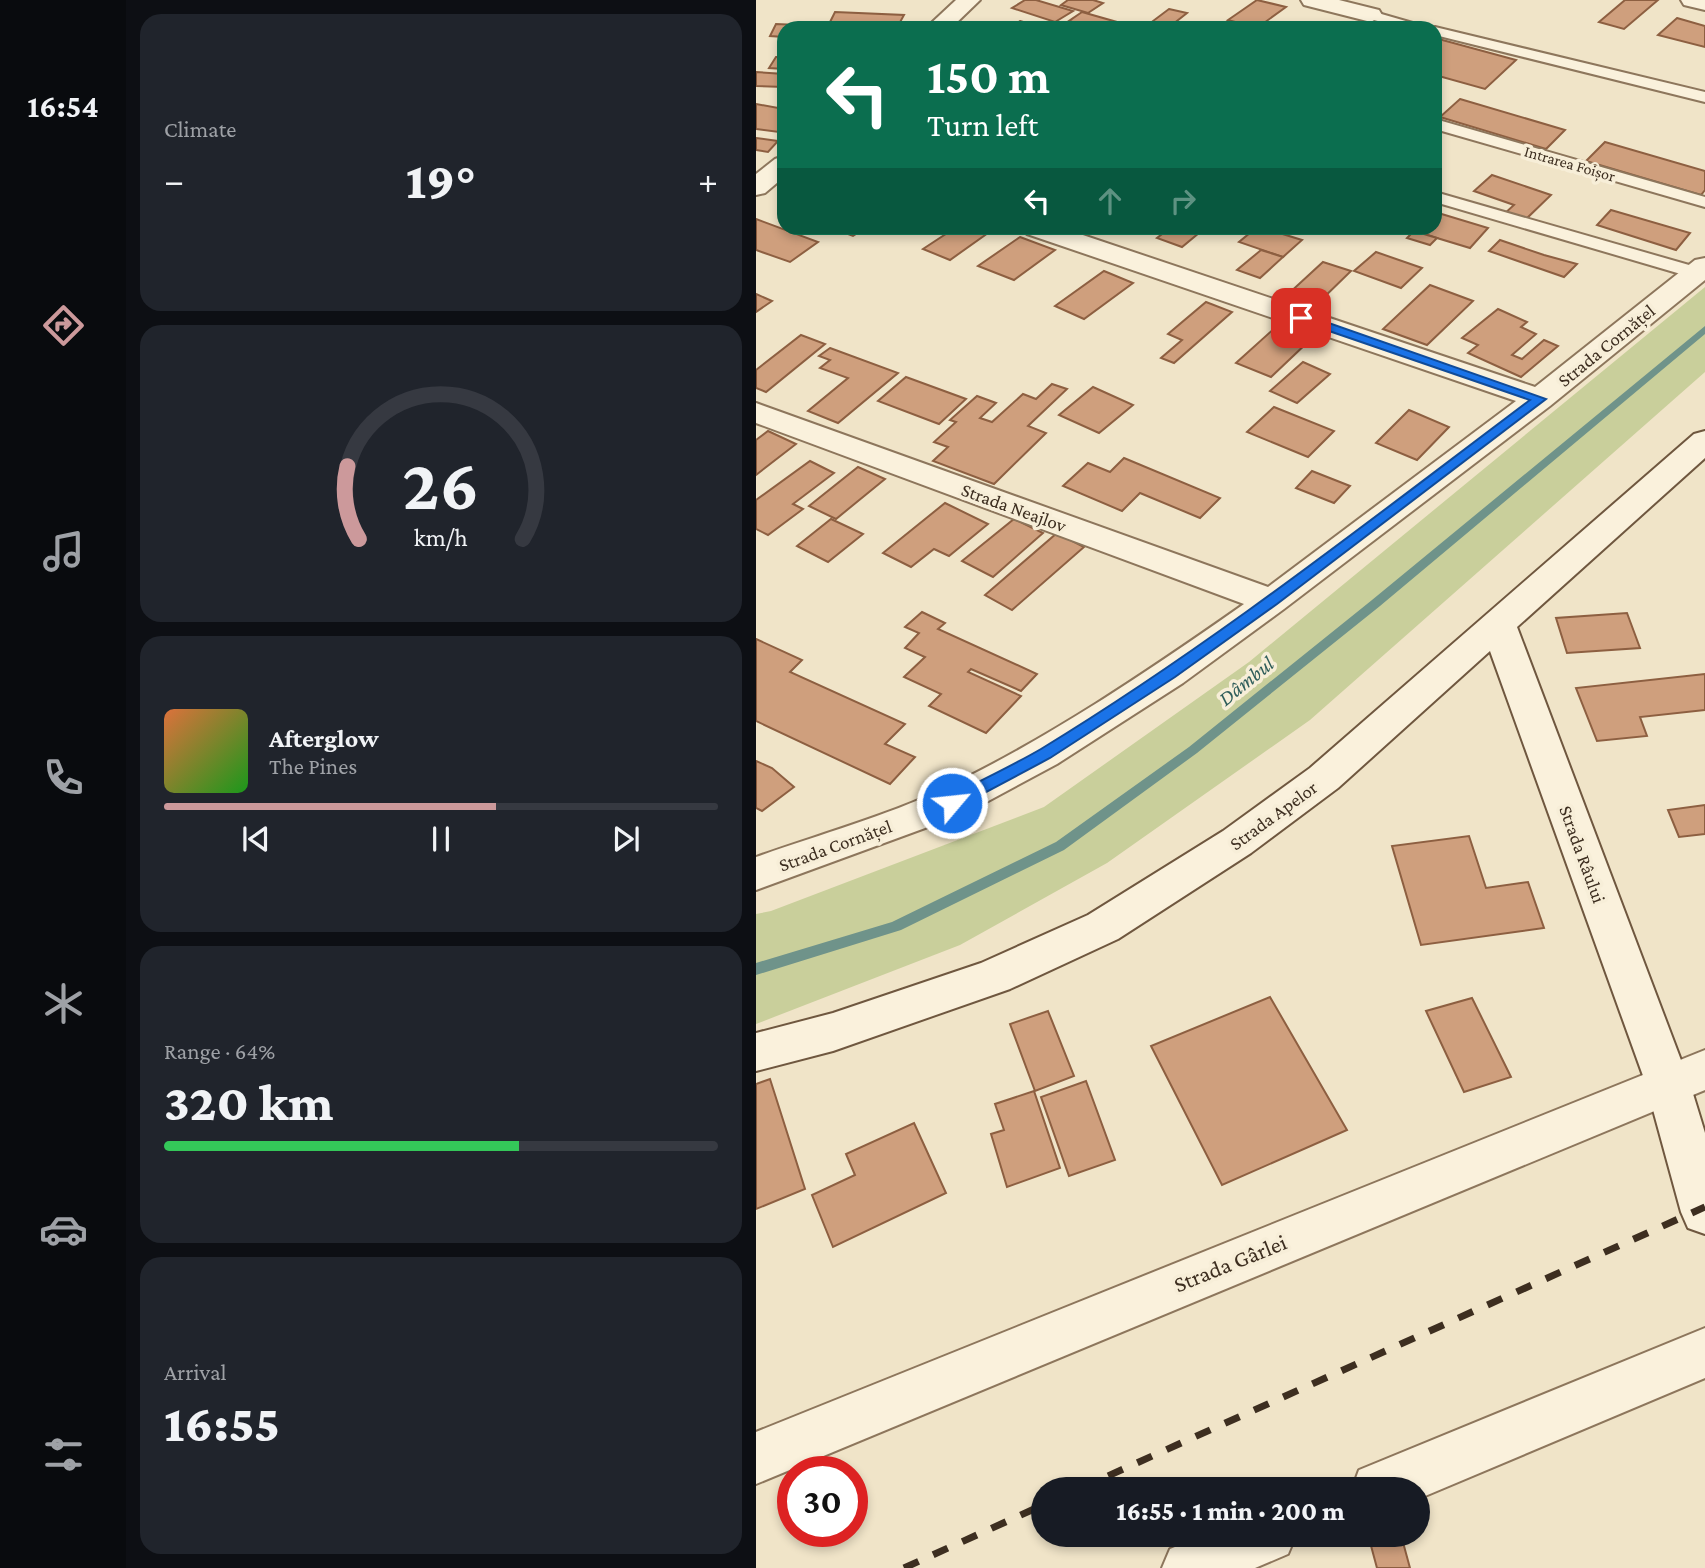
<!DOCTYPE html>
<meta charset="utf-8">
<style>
body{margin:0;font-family:"Crimson Pro",serif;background:#20242c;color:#f1f3f6;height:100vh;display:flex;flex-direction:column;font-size:26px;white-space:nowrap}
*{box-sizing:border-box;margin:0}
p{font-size:23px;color:#9ea1a6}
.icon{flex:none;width:38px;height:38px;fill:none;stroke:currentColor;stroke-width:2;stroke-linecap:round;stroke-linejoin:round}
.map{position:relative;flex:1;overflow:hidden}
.side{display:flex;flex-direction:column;gap:14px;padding:14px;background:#0d0f14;width:630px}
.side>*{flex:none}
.hud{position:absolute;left:21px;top:21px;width:665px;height:214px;border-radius:21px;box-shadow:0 4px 10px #0003;background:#0b6e4f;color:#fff;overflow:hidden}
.speed{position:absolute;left:21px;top:1456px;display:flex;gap:14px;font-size:35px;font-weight:700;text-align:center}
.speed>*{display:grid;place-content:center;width:91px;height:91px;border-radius:50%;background:#171b24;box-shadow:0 4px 10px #0003;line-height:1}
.speed .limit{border:10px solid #d22;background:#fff;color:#111}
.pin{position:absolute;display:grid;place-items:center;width:60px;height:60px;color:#fff;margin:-30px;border-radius:14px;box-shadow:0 4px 10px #0006}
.me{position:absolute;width:77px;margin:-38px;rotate:62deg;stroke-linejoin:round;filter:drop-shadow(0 0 5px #0008)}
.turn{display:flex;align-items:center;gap:24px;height:147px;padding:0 35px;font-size:32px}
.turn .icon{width:91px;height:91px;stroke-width:2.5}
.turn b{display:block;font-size:49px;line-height:60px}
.lanes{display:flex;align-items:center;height:66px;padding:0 35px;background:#0003;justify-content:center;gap:35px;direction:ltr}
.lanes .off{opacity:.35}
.big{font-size:52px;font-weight:800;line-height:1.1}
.side .tile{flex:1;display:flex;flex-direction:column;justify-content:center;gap:10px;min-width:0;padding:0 24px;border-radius:21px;background:#20242c}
.side .dial{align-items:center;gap:0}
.dial svg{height:182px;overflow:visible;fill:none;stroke:#363941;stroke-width:7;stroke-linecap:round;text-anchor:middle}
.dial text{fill:#f1f3f6;stroke:none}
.song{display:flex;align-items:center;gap:21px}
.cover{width:84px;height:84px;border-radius:10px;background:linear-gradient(135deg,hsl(20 70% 55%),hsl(120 70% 35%))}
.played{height:7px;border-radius:4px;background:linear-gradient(90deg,#cc999b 60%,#363941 60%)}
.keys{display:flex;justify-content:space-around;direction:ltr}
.heat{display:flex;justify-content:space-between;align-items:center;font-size:38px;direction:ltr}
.charge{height:10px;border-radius:5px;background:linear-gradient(90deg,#34c759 64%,#363941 0)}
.trip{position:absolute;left:275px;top:1477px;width:399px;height:70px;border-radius:35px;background:#171b24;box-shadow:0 4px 10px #0003;font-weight:800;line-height:70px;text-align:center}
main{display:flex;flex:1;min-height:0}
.menu{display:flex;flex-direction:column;width:126px;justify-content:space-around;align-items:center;background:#090b0e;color:#9ea1a6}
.menu .icon{width:49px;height:49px}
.menu .selected{color:#cc999b}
.menu b{font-size:32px;color:#f1f3f6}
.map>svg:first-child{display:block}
.green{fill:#c9cf9b}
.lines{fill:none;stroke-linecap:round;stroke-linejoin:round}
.stream{fill:#6f938a;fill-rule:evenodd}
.building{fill:#cf9f7d;stroke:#8d5f41;stroke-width:2}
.lane-casing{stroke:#8d765c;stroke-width:4}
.street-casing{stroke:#8d765c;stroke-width:4}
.secondary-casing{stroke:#6f573f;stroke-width:4}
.lane{fill:#faf1dc;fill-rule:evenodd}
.street{fill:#faf1dc;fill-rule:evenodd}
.secondary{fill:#faf1dc;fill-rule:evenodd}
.rail{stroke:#3d2e20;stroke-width:7;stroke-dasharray:16 16;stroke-linecap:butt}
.route{fill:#1a73e8;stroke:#114b97;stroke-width:2}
.labels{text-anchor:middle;stroke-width:7;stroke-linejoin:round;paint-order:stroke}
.far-street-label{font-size:16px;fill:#3d2e20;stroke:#f7eed8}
.street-label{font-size:19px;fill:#3d2e20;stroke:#f7eed8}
.water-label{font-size:21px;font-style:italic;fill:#2f5d5a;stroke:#f7eed8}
.near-street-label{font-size:23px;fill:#3d2e20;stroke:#f7eed8}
</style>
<main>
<nav class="menu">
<b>16:54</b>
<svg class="icon selected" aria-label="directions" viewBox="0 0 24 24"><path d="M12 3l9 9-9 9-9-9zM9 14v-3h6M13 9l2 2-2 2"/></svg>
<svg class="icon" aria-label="music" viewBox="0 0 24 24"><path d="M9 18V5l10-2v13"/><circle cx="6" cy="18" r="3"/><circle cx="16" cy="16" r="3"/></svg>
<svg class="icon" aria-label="phone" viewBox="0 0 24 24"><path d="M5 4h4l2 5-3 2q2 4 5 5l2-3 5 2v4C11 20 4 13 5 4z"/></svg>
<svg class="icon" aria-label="climate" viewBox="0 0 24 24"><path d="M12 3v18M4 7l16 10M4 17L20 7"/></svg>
<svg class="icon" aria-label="car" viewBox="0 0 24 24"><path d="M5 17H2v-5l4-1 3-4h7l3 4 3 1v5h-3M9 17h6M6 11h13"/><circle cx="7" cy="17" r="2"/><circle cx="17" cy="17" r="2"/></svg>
<svg class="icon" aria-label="filters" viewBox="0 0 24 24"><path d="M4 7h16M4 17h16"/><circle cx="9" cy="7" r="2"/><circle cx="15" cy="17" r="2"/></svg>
</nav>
<section class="side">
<div class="tile"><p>Climate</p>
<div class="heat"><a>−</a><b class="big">19°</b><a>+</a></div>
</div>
<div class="tile dial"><svg viewBox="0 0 100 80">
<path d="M14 69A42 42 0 1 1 86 69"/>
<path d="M14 69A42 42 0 0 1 9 37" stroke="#cc999b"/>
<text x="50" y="56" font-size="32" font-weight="700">26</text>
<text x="50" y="72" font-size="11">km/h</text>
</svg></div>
<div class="tile">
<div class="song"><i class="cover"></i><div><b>Afterglow</b><p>The Pines</p></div></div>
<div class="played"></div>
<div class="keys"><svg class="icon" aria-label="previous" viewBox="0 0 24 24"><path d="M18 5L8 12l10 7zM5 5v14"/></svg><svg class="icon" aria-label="pause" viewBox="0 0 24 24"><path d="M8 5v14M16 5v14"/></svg><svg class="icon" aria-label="next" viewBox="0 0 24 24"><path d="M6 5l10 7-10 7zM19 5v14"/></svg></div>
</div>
<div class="tile"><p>Range · 64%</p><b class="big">320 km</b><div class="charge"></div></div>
<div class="tile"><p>Arrival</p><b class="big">16:55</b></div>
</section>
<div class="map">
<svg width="949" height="1568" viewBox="0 0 949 1568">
<rect width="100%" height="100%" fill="#f0e4c8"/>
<!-- green -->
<polygon class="green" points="949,287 949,372 554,720 351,863 204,945 0,1024 0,914 15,911 288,807 493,662"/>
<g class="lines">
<!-- stream -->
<polygon class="stream" points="949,326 949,334 624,606 441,753 308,850 145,930 0,975 0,963 136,922 300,842 433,747 616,600"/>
</g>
<!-- building -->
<g class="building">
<polygon points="269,0 280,0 317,11 299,22 256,8"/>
<polygon points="312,0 337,0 347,3 332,13 305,5"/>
<polygon points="501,0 530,7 501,28 472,20"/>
<polygon points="869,0 902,0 868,29 843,22"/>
<polygon points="413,9 431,13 412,28 389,27"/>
<polygon points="79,12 148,15 143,24 74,22"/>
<polygon points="326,12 361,22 353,28 337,28 313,21"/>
<polygon points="921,18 949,26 949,47 902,35"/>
<polygon points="264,21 287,28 254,28"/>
<polygon points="20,24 87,27 28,28 28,37 14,36"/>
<polygon points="679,38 760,60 729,89 679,75"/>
<polygon points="20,57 28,57 28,69 13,68"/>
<polygon points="0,72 28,74 28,87 0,86"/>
<polygon points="704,99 809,130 790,149 684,117"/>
<polygon points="0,104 28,109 28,127 23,132 0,129"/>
<polygon points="0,138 22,141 12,152 0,150"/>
<polygon points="849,142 949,171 949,190 945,195 830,161"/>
<polygon points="736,175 795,195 768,221 748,214 758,205 718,191"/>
<polygon points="855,210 934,233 920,250 841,225"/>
<polygon points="679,212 732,228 714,248 658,231 662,228 679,228"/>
<polygon points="0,219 62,242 34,262 0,250"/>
<polygon points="76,228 109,228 97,236"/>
<polygon points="199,228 239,228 194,260 167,249"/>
<polygon points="414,228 449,228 426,247 401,238"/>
<polygon points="500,228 507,228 546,240 527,257 483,242"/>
<polygon points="658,231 681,238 674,245 651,238"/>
<polygon points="264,237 299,250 258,280 222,266"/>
<polygon points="744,240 788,255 821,264 808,277 733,251"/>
<polygon points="505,250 527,257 504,278 481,270"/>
<polygon points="620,252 666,268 645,288 598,271"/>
<polygon points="567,262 595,271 560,305 531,295"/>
<polygon points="348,271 377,283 328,319 299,306"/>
<polygon points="674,285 717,301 671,345 627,329"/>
<polygon points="0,294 16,301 0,312"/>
<polygon points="450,302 476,312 418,363 405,358 426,340 412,334"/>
<polygon points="742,309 771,322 765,327 780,334 756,355 766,359 788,340 802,346 765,377 712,353 722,345 706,338"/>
<polygon points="521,326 555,339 515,377 480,363"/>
<polygon points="45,335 69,344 10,392 0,388 0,370"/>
<polygon points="74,348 142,373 82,423 52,411 92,378 64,368 74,360 63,356"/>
<polygon points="547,362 574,374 541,403 514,391"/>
<polygon points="150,377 210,399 183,424 122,401"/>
<polygon points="296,384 311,389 272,426 290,433 238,484 177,461 192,447 178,442 200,422 194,420 221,396 240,403 224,418 236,422 267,394 280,399"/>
<polygon points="337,387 377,405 343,433 303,415"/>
<polygon points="518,407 578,431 552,457 491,432"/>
<polygon points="653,410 693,427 661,460 620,443"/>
<polygon points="12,431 40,444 0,475 0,440"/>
<polygon points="368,458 464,498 444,518 384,493 366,511 307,486 332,463 354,472"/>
<polygon points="54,461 78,473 37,504 47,509 12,535 0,529 0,500"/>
<polygon points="102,467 129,479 80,519 53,506"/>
<polygon points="556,471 594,486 578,503 540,488"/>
<polygon points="189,503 232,524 193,556 178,549 155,567 127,553"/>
<polygon points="75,519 107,534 72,562 41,546"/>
<polygon points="258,519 287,533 237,577 206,561"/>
<polygon points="301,533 328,547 256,610 229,595"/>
<polygon points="166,612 189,623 182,629 281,674 265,691 215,669 212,672 265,696 230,733 173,706 185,694 148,677 169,657 149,648 163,633 149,627"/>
<polygon points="871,613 884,648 811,653 800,618"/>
<polygon points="0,639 46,660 34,672 149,724 129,744 159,757 134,784 0,721"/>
<polygon points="949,674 949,710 884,717 891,736 841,741 820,688"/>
<polygon points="0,761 16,768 38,787 6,811 0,808"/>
<polygon points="949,805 949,834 923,837 912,810"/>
<polygon points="713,836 730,888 772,882 788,928 665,945 636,846"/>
<polygon points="514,997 591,1130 466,1185 395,1046"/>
<polygon points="716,998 755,1077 708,1092 670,1011"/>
<polygon points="292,1011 318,1076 279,1091 254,1024"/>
<polygon points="14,1079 49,1189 0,1209 0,1084"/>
<polygon points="330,1081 359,1160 313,1176 285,1097"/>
<polygon points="278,1091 304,1168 251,1187 235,1134 248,1130 239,1104"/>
<polygon points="158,1123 190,1193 77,1247 56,1195 99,1175 90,1154"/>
<polygon points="645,1535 654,1568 621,1568 614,1542"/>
</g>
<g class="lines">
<defs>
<g id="lane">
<polygon points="615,11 674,28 679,27 949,92 949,102 679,35 679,28 649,28 610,18 610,12"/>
<polygon points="679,119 949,197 949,207 679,129"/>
<polygon points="679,192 947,269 949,274 941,278 935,277 679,202"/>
</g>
<g id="street">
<polygon points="200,0 224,0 195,28 170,28"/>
<polygon points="545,0 583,0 623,10 626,15 615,22 548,5"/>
<polygon points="925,0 949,0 949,10 928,5"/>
<polygon points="28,156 28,177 9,193 0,195 0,174 19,159"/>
<path d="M268,228H306L779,387L939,260L949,258V280L794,406L528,609L427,683L301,764L210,813L0,890V857C59,836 130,816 185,790C292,739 391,672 488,604L0,423V403L512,587L760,401L271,234Z"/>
<polygon points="949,1050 949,1090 0,1484 0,1432"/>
<polygon points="949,1328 949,1378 662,1499 662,1489 596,1489 603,1470"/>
<polygon points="448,1535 540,1535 532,1554 499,1568 406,1568 414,1549"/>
</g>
<polygon id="secondary" points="949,431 949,458 761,627 934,1084 949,1133 949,1234 932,1228 925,1212 890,1084 734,651 582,788 495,853 362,939 254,989 77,1051 0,1071 0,1033 77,1013 225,963 332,915 467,831 554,768 938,434"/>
</defs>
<!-- lane casing -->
<use href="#lane" class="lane-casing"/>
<!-- street casing -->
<use href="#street" class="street-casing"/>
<!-- secondary casing -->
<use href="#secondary" class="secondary-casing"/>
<!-- lane -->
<use href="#lane" class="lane"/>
<!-- street -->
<use href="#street" class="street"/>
<!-- secondary -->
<use href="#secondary" class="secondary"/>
<!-- rail -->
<g class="rail">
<polyline points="323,1489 949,1207"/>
<polyline points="148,1568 287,1505"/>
</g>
</g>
<!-- route -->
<path class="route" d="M541,315H550L790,399L521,604L419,677L294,758L202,807H190V798C222,782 254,767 285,749C456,645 614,520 774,400L541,320Z"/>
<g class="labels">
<!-- far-street labels -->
<g class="far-street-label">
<text transform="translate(814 163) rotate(16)" y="6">Intrarea Foișor</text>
</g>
<!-- street labels -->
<g class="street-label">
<text transform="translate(850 345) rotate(-39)" y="7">Strada Cornățel</text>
<text transform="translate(258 507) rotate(20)" y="7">Strada Neajlov</text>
<text transform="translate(517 815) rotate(-36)" y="7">Strada Apelor</text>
<text transform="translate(79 845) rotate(-20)" y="7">Strada Cornățel</text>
<text transform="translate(827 854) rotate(70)" y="7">Strada Râului</text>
</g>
<!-- water labels -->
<g class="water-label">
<text transform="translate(490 681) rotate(-39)" y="7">Dâmbul</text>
</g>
<!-- near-street labels -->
<g class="near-street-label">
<text transform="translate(474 1263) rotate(-22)" y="8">Strada Gârlei</text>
</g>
</g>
</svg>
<div class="speed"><div class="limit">30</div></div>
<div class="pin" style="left:545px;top:318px;background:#d93025"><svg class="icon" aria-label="arrive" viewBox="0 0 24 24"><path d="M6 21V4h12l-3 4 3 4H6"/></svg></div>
<svg class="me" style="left:196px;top:803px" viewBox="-20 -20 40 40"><circle r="17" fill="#1a73e8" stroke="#fff" stroke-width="3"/><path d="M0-11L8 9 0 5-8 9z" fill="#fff"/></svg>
<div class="trip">16:55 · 1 min · 200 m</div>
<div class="hud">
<div class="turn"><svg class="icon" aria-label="left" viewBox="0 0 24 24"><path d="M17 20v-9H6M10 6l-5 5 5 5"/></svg><div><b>150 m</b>Turn left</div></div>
<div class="lanes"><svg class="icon" aria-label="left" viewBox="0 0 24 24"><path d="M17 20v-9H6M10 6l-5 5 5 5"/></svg><svg class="icon off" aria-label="ahead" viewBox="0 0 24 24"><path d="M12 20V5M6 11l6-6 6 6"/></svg><svg class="icon off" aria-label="right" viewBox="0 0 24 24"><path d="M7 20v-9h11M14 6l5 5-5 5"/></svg></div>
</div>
</div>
</main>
